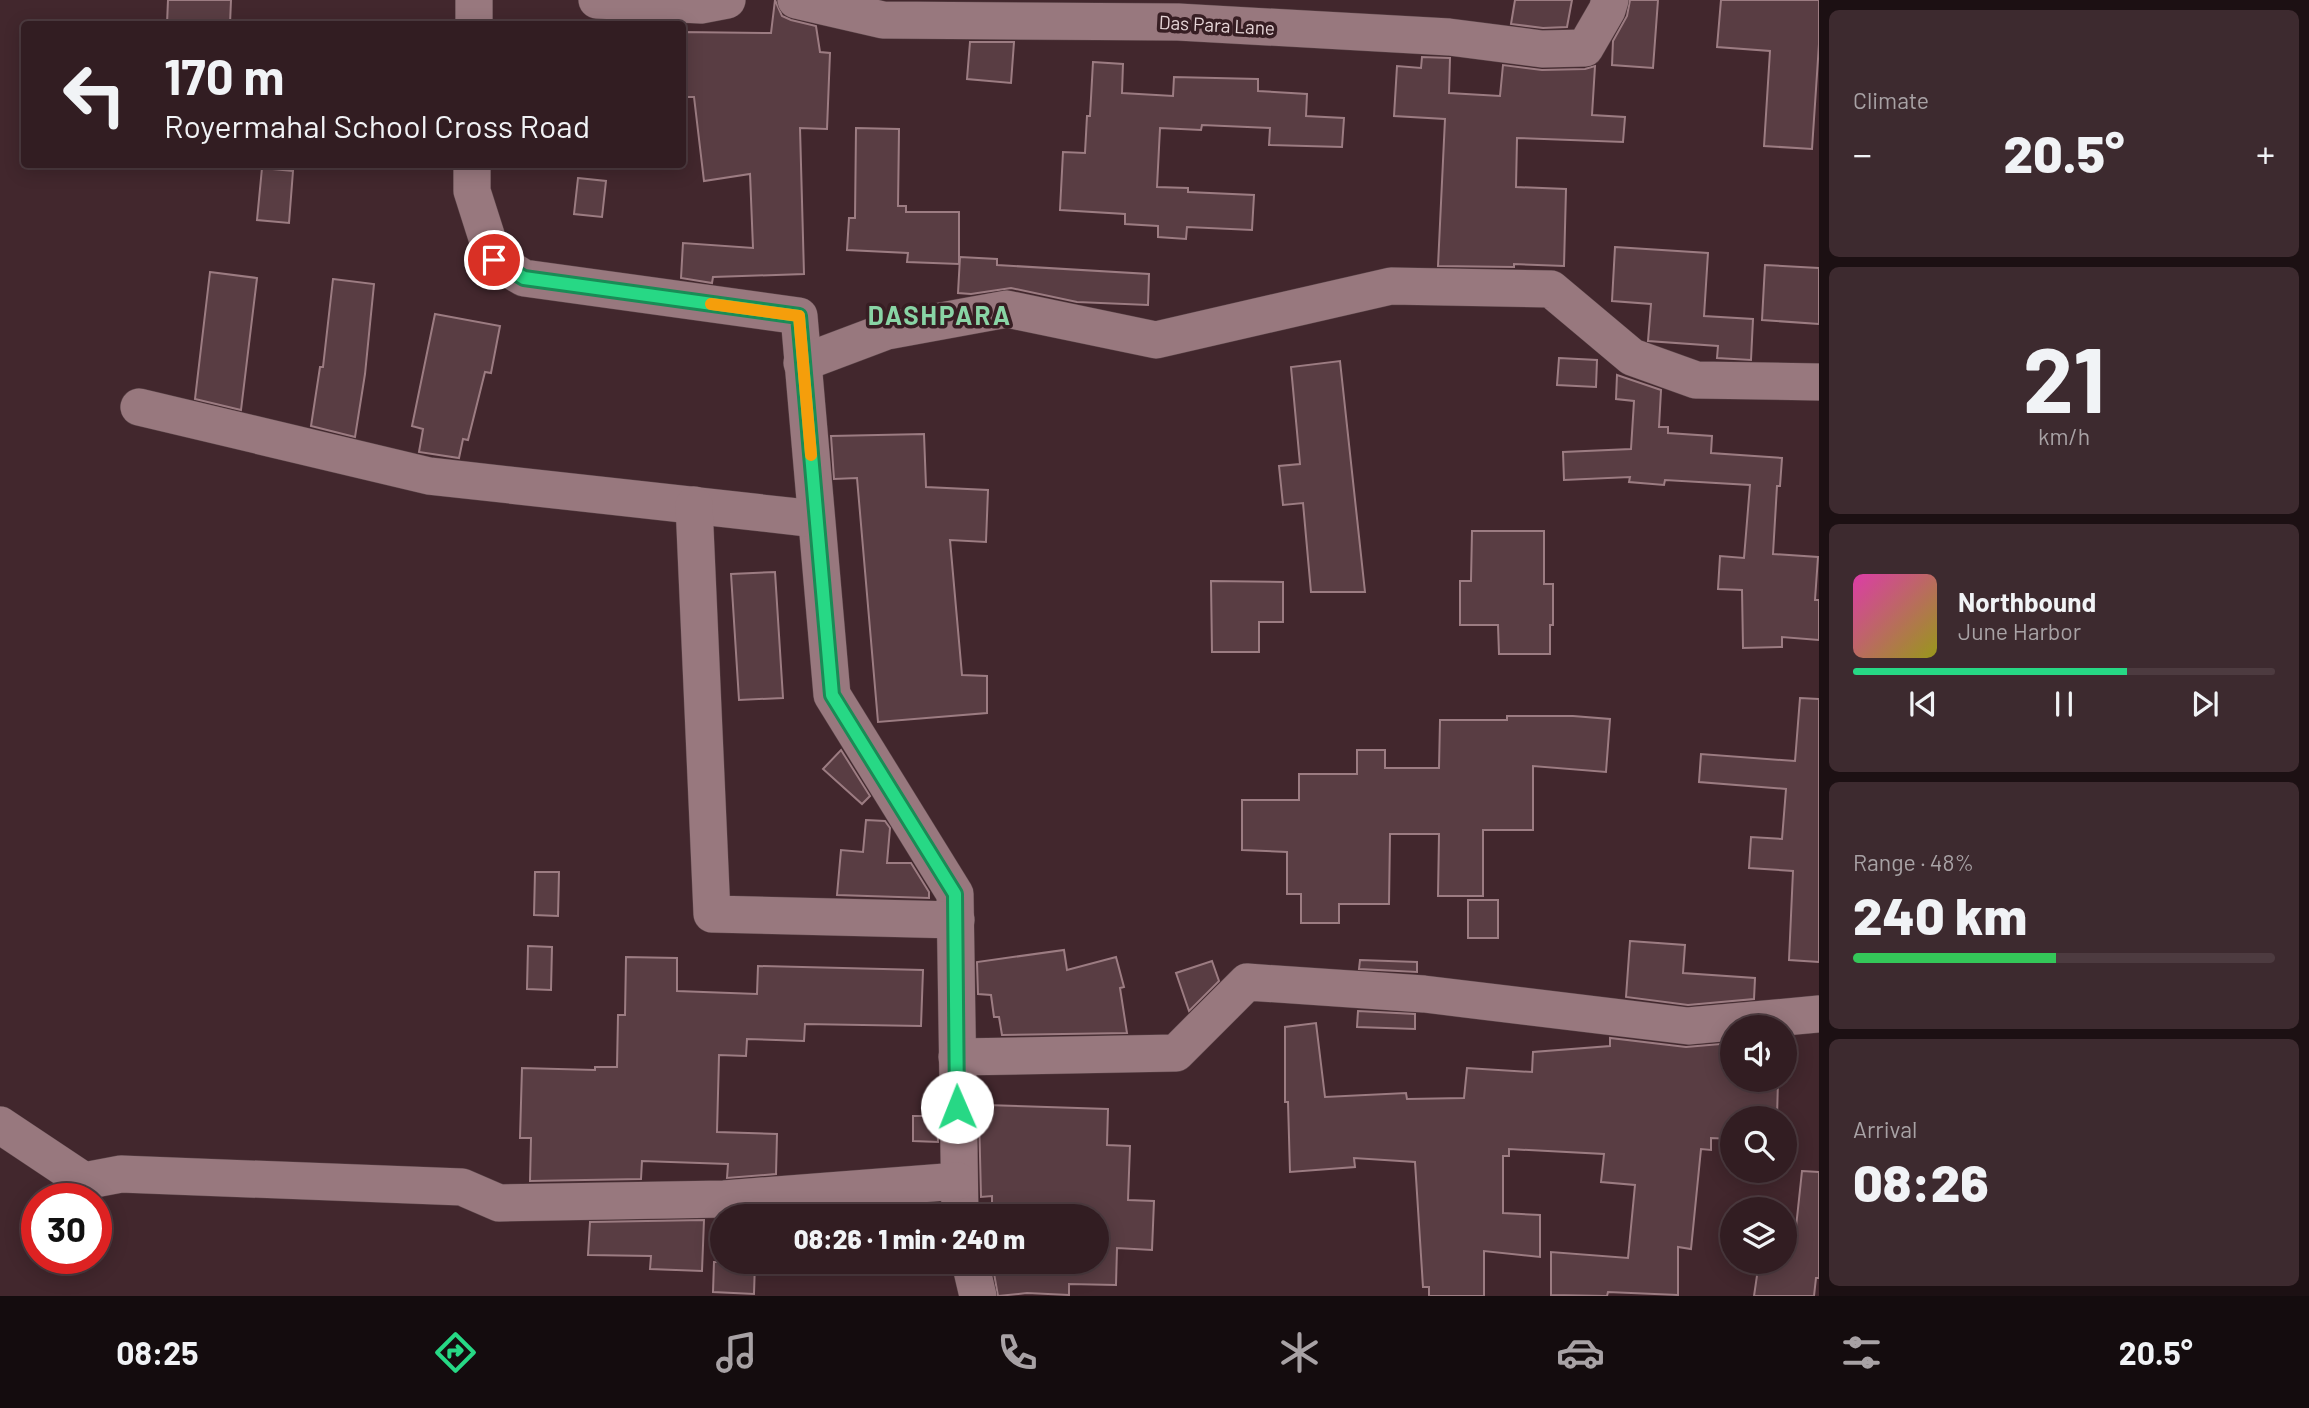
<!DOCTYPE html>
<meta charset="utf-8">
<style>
body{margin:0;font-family:Barlow,sans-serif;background:#3d2a2f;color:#f1f3f6;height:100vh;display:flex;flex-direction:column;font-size:26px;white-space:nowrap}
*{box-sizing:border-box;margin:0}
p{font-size:23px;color:#a8a2a5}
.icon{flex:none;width:38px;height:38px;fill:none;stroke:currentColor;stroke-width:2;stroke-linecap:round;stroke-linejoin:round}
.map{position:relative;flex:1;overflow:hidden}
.details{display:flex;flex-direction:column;gap:10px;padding:10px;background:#1c1013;width:490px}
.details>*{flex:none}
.hud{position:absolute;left:21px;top:21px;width:665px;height:147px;border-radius:7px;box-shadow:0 4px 18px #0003,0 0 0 2px #4d3b40;background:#321d22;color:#f1f3f6;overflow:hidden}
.buttons{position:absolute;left:1720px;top:1015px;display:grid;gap:14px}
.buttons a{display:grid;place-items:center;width:77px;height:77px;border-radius:50%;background:#321d22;box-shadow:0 4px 18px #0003,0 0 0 2px #4d3b40;font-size:35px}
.speed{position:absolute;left:21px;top:1183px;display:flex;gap:14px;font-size:35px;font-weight:700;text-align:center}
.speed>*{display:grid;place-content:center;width:91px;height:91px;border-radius:50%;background:#321d22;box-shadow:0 4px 18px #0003,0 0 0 2px #4d3b40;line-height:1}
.speed .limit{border:10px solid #d22;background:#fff;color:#111}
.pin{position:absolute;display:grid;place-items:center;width:60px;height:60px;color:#fff;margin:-30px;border:4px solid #fff;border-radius:50%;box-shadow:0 2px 7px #0007}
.me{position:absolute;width:77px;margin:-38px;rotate:359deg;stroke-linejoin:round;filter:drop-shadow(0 0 5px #0008)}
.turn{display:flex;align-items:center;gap:24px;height:147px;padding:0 28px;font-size:32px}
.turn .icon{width:91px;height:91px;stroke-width:2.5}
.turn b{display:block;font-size:49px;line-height:60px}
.big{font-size:52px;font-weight:800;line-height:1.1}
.details .card{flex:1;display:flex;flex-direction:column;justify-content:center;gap:10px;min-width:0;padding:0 24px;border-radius:10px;background:#3d2a2f}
.details .dial{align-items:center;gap:0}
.dial b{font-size:91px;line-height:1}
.song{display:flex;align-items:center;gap:21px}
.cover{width:84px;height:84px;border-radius:10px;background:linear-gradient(135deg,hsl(320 70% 55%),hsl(60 70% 35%))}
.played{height:7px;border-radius:4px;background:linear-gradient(90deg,#27d885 65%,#4d3b40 65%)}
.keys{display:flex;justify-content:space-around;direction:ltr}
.heat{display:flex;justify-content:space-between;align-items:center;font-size:38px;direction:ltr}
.charge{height:10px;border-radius:5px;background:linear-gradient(90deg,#34c759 48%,#4d3b40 0)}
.trip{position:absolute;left:710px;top:1204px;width:399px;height:70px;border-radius:35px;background:#321d22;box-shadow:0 4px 18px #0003,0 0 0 2px #4d3b40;font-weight:800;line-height:70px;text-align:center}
.menu{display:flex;height:112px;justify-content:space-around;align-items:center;background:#140c0e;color:#a8a2a5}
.menu .icon{width:49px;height:49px}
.menu .selected{color:#27d885}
.menu b{font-size:32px;color:#f1f3f6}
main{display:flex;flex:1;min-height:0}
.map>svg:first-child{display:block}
.building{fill:#593d43;stroke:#9c7c82;stroke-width:2}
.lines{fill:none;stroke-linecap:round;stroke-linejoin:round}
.minor-casing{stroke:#594347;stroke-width:38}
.minor{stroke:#98787e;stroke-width:37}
.route-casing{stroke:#198c56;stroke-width:18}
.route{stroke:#27d885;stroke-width:12}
.slow{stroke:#f59e0b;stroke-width:12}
.labels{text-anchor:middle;stroke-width:7;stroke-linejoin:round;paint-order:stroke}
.street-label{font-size:19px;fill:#e6d5d7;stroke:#371e23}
.district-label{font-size:26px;font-weight:bold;letter-spacing:2px;fill:#89d4a5;stroke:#371e23}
</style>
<main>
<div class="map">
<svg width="1819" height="1296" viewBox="0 0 1819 1296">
<rect width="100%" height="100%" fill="#42272d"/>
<!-- building -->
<g class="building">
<polygon points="168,0 231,0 230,24 167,24"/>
<polygon points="775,0 782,16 791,20 816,26 820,52 830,53 827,129 800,128 804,274 713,277 712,283 681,278 683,243 753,248 750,174 704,181 694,97 682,97 682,32 771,33"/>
<polygon points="1515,0 1572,0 1567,27 1543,28 1511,24"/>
<polygon points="1630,0 1658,0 1653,68 1612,65 1613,41 1627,16"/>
<polygon points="1721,0 1819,0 1819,44 1812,149 1764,146 1770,51 1717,47"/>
<polygon points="970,42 1014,42 1011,83 967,79"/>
<polygon points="1422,57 1450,58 1449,93 1500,96 1503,65 1542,70 1585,69 1595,66 1592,115 1625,117 1623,142 1517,138 1516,187 1566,189 1564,266 1514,264 1514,267 1438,266 1445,119 1394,116 1397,66 1421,68"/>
<polygon points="1093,62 1123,64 1122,93 1173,96 1174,77 1258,79 1258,91 1307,94 1306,116 1344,118 1342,147 1269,145 1270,128 1202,125 1201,130 1160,128 1157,187 1188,188 1188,192 1254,195 1252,230 1187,227 1186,239 1158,237 1158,226 1125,224 1125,214 1060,210 1063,152 1085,153 1087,116 1090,116"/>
<polygon points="856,128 899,129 898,206 906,206 906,212 959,212 959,264 907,262 908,253 847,250 849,218 855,218"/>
<polygon points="262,168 293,171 289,223 257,220"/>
<polygon points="578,178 606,181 602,217 574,214"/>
<polygon points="1615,247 1708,253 1704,316 1753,319 1751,360 1717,358 1718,346 1648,341 1651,304 1612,301"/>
<polygon points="960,257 997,259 997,265 1149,274 1148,305 1077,302 1011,288 971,294 958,293"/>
<polygon points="1765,265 1819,268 1819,324 1762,320"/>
<polygon points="210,272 257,278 241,410 195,399"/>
<polygon points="333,279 374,284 365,374 355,437 311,426 320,367 323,367"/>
<polygon points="435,314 500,326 491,373 485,372 468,440 463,439 459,458 419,452 423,429 412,426"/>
<polygon points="1559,358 1597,360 1596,387 1557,385"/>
<polygon points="1340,361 1365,592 1311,592 1303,503 1283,505 1279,466 1300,464 1291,367"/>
<polygon points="1617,375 1661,390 1659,427 1668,427 1668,433 1712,436 1711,453 1782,458 1780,486 1777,486 1773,554 1818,557 1815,600 1819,600 1819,640 1782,637 1782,647 1743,648 1742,590 1718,589 1720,556 1744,558 1750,485 1665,480 1664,485 1629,482 1630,477 1564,480 1563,452 1631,449 1634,401 1616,399"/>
<polygon points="924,434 926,487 988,490 986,542 950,540 962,675 987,676 987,713 878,722 857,478 834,479 831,436"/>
<polygon points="1472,531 1544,531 1544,584 1553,584 1553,625 1550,625 1550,654 1499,654 1498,625 1460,625 1460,581 1471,581"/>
<polygon points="775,572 783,698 739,700 731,574"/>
<polygon points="1211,581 1283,582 1283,622 1259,622 1259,652 1212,652"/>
<polygon points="1800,698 1819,699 1819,962 1789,960 1793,871 1749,868 1751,837 1782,839 1786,789 1699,782 1701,754 1795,761"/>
<polygon points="1507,716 1573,716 1610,719 1606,772 1533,766 1533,830 1483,830 1483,896 1438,896 1439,834 1390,834 1389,904 1339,904 1339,923 1301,923 1301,894 1287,894 1287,852 1242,850 1242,800 1299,800 1299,774 1357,774 1357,750 1385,750 1385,768 1439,768 1440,720 1507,720"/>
<polygon points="841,750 870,796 862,804 823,769"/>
<polygon points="866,820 885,821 890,828 887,863 911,863 929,892 929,898 837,895 841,850 863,852"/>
<polygon points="535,872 559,872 558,916 534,915"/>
<rect x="1468" y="900" width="30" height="38"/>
<polygon points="1630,941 1685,945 1683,973 1755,978 1754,999 1688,1005 1626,997"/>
<polygon points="528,946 552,947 551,990 527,989"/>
<polygon points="1064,950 1067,970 1116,957 1124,987 1120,988 1127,1033 1002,1035 999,1017 994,1017 991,995 978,994 977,962"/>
<polygon points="626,957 677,958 677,991 757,994 758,966 923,970 921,1026 805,1024 804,1041 747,1039 746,1056 719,1055 717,1132 777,1134 776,1174 727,1178 728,1164 642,1161 641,1179 530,1181 531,1138 520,1138 522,1068 595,1070 595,1067 617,1067 618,1015 625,1015"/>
<polygon points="1360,960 1417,962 1417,972 1359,969"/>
<polygon points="1212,961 1219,981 1189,1011 1176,973"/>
<polygon points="1358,1011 1415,1014 1415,1029 1357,1027"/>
<polygon points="1316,1023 1325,1097 1406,1093 1407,1099 1464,1098 1467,1068 1532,1072 1533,1052 1610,1046 1610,1038 1686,1047 1732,1043 1732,1080 1778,1080 1777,1118 1732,1118 1732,1139 1711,1138 1711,1150 1701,1149 1691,1249 1678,1247 1678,1295 1608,1292 1607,1296 1551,1295 1551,1252 1628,1258 1635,1185 1601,1182 1604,1154 1509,1149 1509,1156 1503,1156 1503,1213 1540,1215 1540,1257 1484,1251 1484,1296 1429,1296 1429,1287 1423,1287 1415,1162 1354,1158 1355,1167 1290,1172 1288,1102 1285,1102 1285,1027"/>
<polygon points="985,1105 1108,1109 1107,1145 1130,1146 1128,1200 1154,1201 1152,1250 1117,1248 1116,1285 1069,1284 1069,1295 1027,1293 998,1296 992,1262 1097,1262 1097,1216 992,1216 992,1196 981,1197 979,1115 985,1115"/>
<polygon points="913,1116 937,1116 938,1142 913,1141"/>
<polygon points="1802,1171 1819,1172 1819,1278 1816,1278 1814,1296 1754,1296 1759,1262 1785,1262 1785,1245 1794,1246"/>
<polygon points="704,1220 702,1271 650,1269 651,1256 588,1255 590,1222"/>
<polygon points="714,1262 755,1262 754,1294 713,1292"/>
</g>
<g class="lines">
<defs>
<g id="minor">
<polyline points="597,0 701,5 727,0"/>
<polyline points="796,0 883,20 1178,22 1449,37 1542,49 1585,48 1607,10 1610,0"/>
<polyline points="474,24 474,0"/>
<polyline points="472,164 472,191 494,260 524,278 799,316 832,695 955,894 960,1216"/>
<polyline points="802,363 887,331 1007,309 1156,340 1391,286 1551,289 1632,357 1696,380 1819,382"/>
<polyline points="139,407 429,476 816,519"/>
<polyline points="694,505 712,914 956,920"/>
<polyline points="957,1057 1176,1053 1247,982 1424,994 1688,1026 1819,1014"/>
<polyline points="0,1125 84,1181 121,1174 462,1187 499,1203 724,1199 958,1181"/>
<polyline points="970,1262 978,1296"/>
</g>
</defs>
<!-- minor casing -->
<use href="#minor" class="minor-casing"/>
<!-- minor -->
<use href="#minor" class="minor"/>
</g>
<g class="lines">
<defs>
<polyline id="route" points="494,260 524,278 799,316 832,695 955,894 957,1107"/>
</defs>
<!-- route casing -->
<use href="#route" class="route-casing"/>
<!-- route -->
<use href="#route" class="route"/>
<!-- slow -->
<polyline class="slow" points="711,304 799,316 811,455"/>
</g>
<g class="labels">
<!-- street labels -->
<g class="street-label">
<text transform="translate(1217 25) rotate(3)" y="7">Das Para Lane</text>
</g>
<!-- district labels -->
<g class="district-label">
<text x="940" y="325">DASHPARA</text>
</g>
</g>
</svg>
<div class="buttons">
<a><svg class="icon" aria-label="sound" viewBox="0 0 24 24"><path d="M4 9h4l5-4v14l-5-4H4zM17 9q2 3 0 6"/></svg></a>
<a><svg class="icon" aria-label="search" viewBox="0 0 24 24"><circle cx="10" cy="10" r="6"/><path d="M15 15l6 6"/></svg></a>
<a><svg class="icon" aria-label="layers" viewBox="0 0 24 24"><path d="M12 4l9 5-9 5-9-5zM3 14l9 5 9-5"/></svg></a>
</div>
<div class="speed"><div class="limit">30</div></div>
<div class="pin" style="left:494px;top:260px;background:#d93025"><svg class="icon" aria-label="arrive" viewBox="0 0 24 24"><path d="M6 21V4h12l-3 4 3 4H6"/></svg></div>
<svg class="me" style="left:957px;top:1107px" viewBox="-20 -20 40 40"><circle r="19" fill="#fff"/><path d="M0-13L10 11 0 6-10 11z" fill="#27d885"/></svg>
<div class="trip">08:26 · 1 min · 240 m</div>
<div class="hud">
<div class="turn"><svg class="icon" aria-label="left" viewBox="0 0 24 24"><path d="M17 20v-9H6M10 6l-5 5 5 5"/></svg><div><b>170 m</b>Royermahal School Cross Road</div></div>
</div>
</div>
<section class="details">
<div class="card"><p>Climate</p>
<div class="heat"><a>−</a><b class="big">20.5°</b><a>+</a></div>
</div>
<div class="card dial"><b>21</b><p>km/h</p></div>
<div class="card">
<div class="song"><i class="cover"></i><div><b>Northbound</b><p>June Harbor</p></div></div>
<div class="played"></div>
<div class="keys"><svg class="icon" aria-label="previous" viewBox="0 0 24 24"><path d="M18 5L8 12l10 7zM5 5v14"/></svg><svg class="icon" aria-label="pause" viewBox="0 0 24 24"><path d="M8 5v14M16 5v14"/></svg><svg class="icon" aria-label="next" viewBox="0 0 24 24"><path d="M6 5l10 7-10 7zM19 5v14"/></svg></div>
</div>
<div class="card"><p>Range · 48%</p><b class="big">240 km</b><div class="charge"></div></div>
<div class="card"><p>Arrival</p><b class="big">08:26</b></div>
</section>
</main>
<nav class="menu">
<b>08:25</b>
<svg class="icon selected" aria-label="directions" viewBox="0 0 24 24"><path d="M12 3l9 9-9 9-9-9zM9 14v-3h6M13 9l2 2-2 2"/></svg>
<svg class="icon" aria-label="music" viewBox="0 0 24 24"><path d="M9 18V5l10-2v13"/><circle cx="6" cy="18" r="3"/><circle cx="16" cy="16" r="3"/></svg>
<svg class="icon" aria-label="phone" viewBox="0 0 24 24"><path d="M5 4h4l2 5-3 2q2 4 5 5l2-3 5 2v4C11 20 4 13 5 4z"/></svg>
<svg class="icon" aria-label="climate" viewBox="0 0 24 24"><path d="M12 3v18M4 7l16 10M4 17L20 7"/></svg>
<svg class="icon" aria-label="car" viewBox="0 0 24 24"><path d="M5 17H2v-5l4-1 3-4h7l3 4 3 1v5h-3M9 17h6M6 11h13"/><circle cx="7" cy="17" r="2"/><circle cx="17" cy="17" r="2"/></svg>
<svg class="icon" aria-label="filters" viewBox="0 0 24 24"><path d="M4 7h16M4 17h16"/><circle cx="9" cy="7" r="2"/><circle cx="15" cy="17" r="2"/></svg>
<b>20.5°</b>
</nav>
